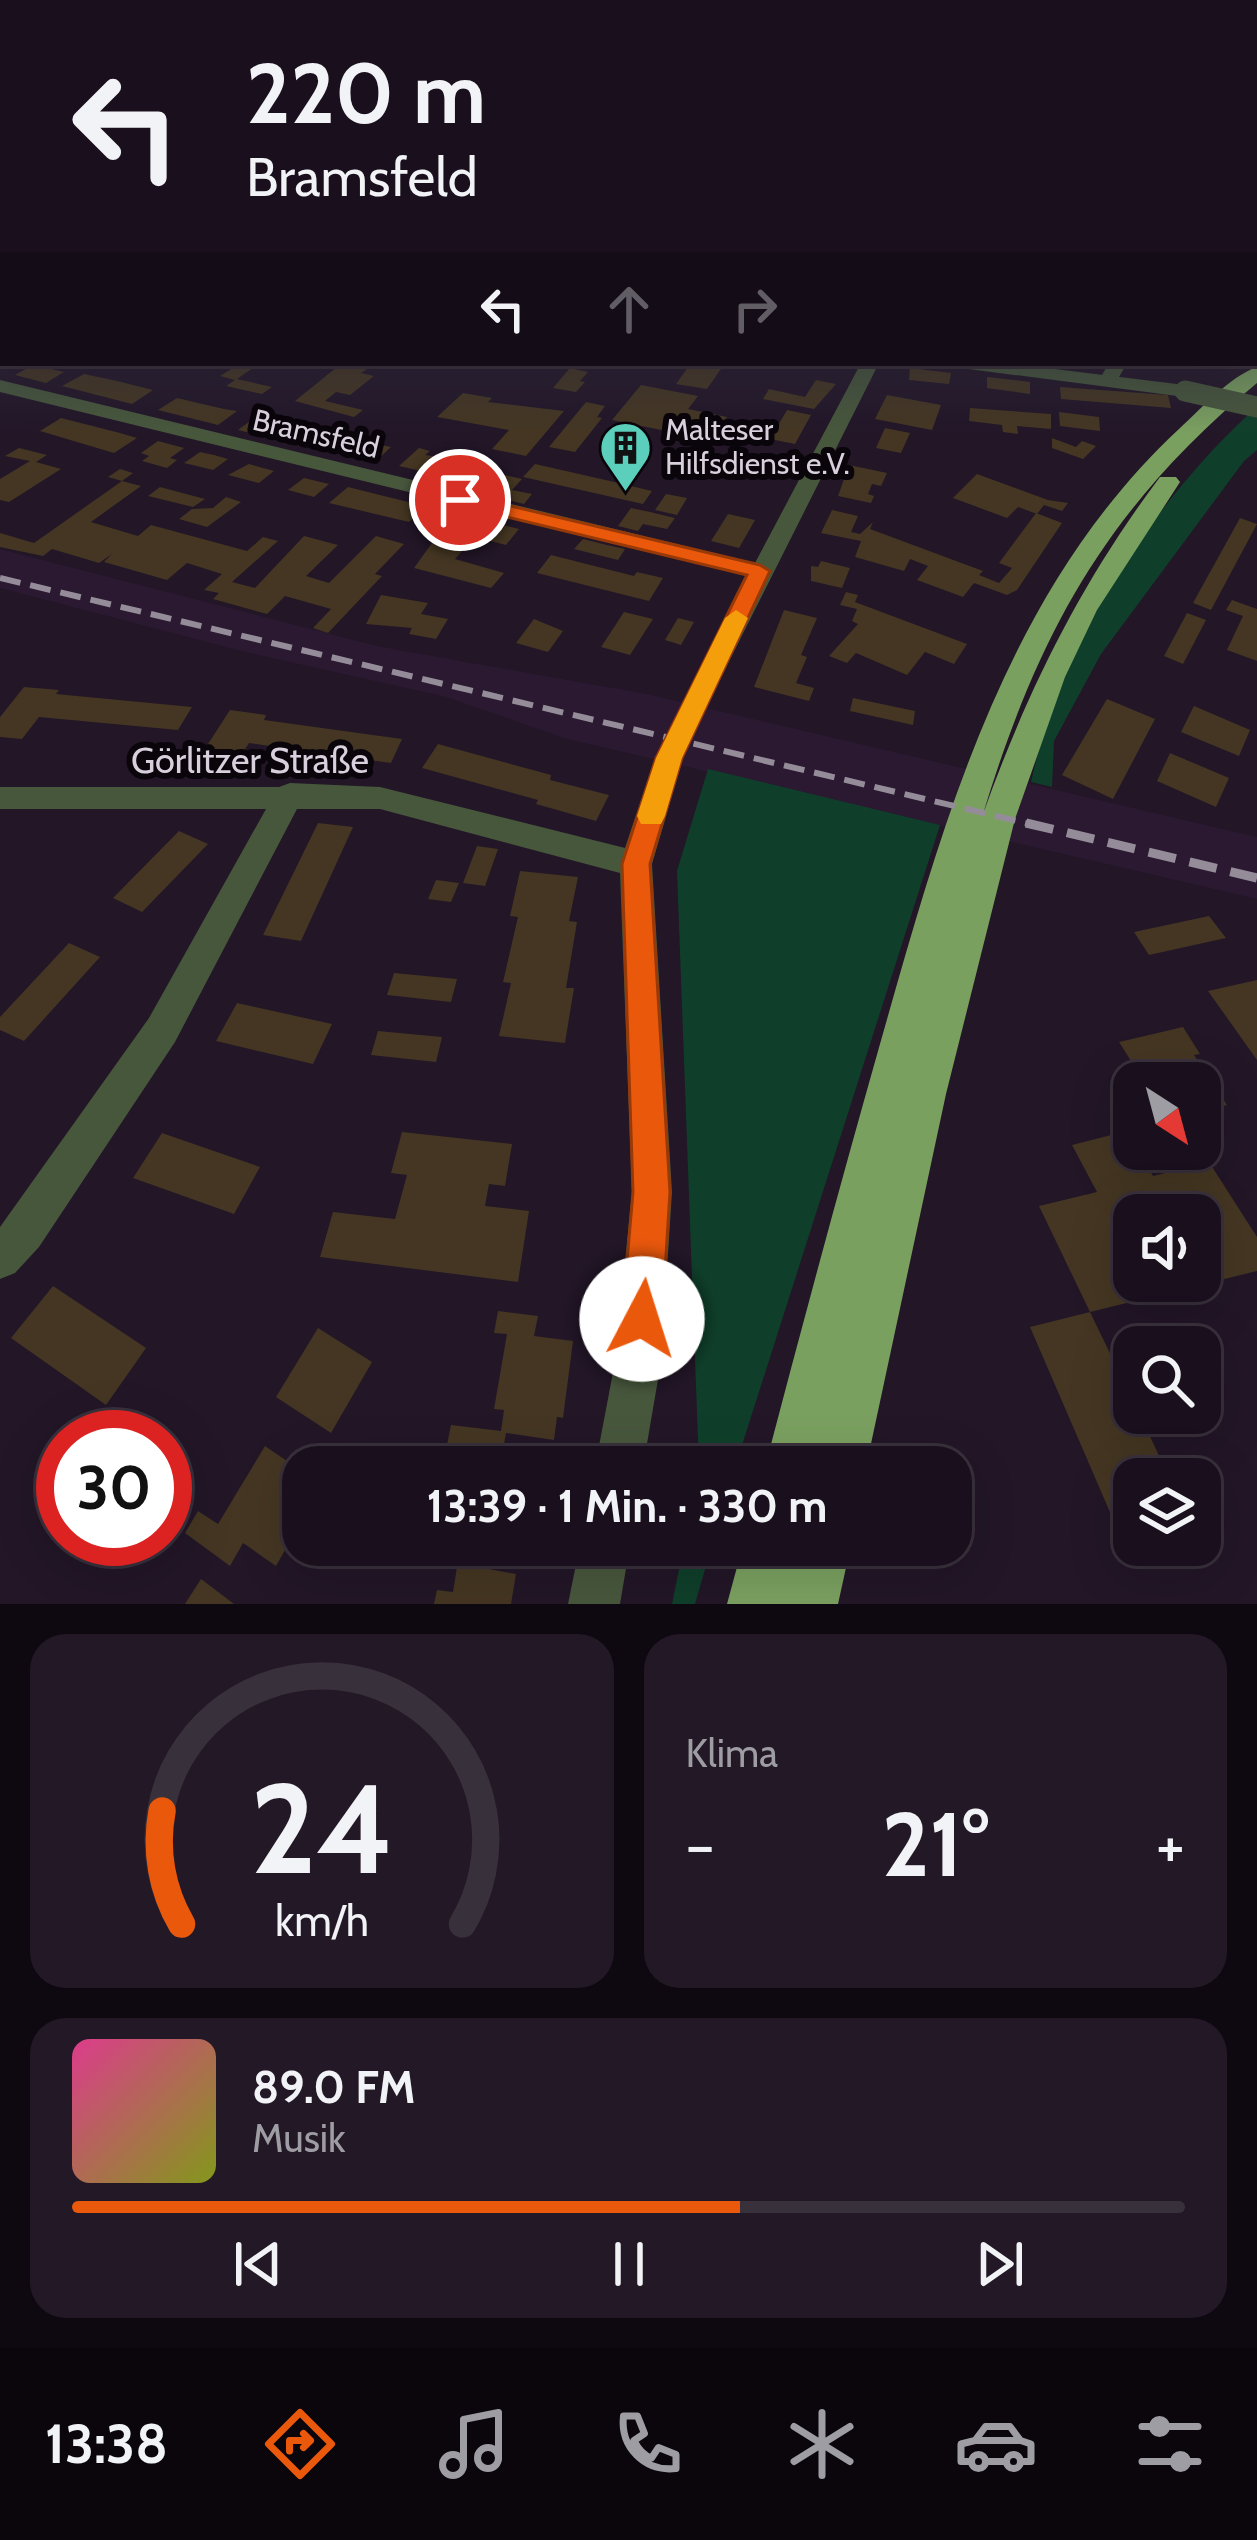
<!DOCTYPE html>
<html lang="de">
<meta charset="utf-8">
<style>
body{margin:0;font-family:Cabin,sans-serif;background:#231926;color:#f1f3f6;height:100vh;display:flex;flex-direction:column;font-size:45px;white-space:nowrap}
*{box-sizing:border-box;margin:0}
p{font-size:39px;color:#9f9da4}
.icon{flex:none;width:66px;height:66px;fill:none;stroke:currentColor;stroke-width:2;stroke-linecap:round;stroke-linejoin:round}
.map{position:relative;height:1604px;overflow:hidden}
.sheet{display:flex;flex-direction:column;gap:30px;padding:30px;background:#0e0910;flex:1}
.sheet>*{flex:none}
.hud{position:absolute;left:0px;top:0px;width:1257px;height:366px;box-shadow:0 12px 48px #0002,0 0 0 3px #38303b;background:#1a101d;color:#f1f3f6;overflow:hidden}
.needle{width:78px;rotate:144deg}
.tools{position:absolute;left:1113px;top:1062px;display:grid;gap:24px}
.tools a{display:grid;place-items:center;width:108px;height:108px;border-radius:24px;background:#1a101d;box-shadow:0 12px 48px #0002,0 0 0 3px #38303b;font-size:60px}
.speed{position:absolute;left:36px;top:1410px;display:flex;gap:24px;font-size:60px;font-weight:700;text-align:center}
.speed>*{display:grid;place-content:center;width:156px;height:156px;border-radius:50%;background:#1a101d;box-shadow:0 12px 48px #0002,0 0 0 3px #38303b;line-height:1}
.speed .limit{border:18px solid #d22;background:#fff;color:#111}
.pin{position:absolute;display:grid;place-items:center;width:102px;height:102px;color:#fff;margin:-51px;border:6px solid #fff;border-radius:50%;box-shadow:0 3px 12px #0007}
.me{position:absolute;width:132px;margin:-66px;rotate:5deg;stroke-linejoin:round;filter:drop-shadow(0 0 9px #0008)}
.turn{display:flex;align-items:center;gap:42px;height:252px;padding:0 48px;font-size:54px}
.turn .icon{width:156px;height:156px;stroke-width:2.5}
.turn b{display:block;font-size:84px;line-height:102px}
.lanes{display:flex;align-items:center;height:114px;padding:0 48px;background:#0003;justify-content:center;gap:60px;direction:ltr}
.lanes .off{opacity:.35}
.big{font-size:90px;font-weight:700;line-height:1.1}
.sheet .widget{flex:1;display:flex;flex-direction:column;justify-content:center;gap:18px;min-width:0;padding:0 42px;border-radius:36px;background:#231926}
.sheet .dial{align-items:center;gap:0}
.dial svg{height:312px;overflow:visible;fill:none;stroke:#38303b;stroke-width:7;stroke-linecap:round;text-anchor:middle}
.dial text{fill:#f1f3f6;stroke:none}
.song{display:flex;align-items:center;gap:36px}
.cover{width:144px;height:144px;border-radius:18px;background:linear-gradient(135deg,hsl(330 70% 55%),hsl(70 70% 35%))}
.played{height:12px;border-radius:6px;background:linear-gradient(90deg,#ea580c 60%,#38303b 60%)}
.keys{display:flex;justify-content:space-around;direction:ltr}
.heat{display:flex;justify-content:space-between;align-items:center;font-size:66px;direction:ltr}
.sheet .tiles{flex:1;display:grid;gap:30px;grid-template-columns:1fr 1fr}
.widget:last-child{grid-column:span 2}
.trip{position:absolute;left:282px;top:1446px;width:690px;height:120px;border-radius:36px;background:#1a101d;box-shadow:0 12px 48px #0002,0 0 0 3px #38303b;font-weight:700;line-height:120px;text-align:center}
.tabs{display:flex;height:192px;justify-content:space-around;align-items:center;background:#0a060c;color:#9f9da4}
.tabs .icon{width:84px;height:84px}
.tabs .on{color:#ea580c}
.tabs b{font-size:54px;color:#f1f3f6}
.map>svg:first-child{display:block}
.built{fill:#2a1930}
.green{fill:#0f3f2a}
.building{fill:#443622;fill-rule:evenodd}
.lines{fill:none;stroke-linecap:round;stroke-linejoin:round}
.minor{fill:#47573c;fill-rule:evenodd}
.tertiary{fill:#47573c;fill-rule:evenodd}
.trunk{fill:#7aa060;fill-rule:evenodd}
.rail-far1{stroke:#958c9a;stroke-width:6;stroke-dasharray:21 10;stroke-linecap:butt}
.rail{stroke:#958c9a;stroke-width:9;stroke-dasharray:28 14;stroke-linecap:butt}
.tertiary-bridge{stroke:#47573c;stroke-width:21}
.route{fill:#ea580c;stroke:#983908;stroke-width:3}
.slow{fill:#f59e0b}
.labels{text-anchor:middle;stroke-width:12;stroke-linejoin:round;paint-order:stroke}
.far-poi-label{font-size:30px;fill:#d8d0dc;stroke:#09050b;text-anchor:start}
.far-street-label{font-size:30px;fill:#d8d0dc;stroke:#09050b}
.street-label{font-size:36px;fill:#d8d0dc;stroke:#09050b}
</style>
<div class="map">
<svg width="1257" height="1604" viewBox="0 0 1257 1604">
<rect width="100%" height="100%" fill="#221627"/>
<!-- built -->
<polygon class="built" points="0,549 377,646 647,694 1257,837 1257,899 567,739 446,697 249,653 0,588"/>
<!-- green -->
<g class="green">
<path d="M1250,413L1257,415V450L1244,461L1101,654L1054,741L1052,787L1031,782C1062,643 1146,510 1250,413Z"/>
<polygon points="708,769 940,825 735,1467 699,1467 677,871"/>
<polygon points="684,1545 712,1545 695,1604 672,1604"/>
</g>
<!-- building -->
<g class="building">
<polygon points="37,363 45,365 42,367 64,372 46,383 15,375"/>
<polygon points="241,363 260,363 237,379 272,387 262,394 226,386 235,380 220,376"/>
<polygon points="342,363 370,367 361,373 374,376 350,395 336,392 325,401 363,410 354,417 295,401"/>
<polygon points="691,363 725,363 707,389 676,384"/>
<polygon points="570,368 588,372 580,381 585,382 576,392 553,388"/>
<polygon points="910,368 951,373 949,384 909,380"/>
<polygon points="84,374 117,381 153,390 132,404 62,386"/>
<polygon points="987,377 1030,382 1030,394 987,388"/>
<polygon points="816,380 836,384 814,409 763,399 769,389 805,397"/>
<polygon points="641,385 698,396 688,409 727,417 711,440 612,420"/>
<polygon points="1060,387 1168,395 1171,408 1061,399"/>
<polygon points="463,393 492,398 488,402 564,411 526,456 492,449 509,430 437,417"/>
<polygon points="887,395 941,405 932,430 875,419"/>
<polygon points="177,398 224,409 237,411 218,425 158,410"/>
<polygon points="586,402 605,406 597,417 602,418 575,452 549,447"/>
<polygon points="970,408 1051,414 1051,429 1017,426 1018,434 1003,432 1002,425 969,421"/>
<polygon points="787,410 811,415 795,444 770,439"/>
<polygon points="1059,412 1099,417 1100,431 1060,426"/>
<polygon points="257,416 281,423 336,432 314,448 238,430"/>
<polygon points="61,418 120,433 137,438 114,453 40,431"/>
<polygon points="885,428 910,433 901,453 876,448"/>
<polygon points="350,438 361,441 391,447 376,461 335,451"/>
<polygon points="1052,438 1076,447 1082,441 1096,446 1083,459 1052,448"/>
<polygon points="158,441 184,448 170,458 177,460 167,468 142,461 149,456 141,453"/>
<polygon points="19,448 47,455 36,462 61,469 9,502 0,500 0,479 30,461 5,456"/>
<polygon points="419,448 430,451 425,455 446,458 430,473 399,466"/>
<polygon points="200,452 214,455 228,459 213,470 184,463"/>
<polygon points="249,464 274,471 259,483 228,475"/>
<polygon points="535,464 610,481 652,491 643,504 523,477"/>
<polygon points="849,465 887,473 881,486 872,484 868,494 874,496 871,503 838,496"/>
<polygon points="473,468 522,479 512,490 532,494 524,504 504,499 509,494 460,482"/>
<polygon points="120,469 133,473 122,481 141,486 91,522 138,536 151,525 247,551 263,537 278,541 232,582 255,588 304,536 338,545 306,576 329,583 376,536 404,544 375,574 382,576 328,633 313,628 331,609 285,596 267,614 213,599 219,593 204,590 222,574 187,563 167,580 104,562 112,554 99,563 52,549 43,556 0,547 0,533 34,543 122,481 108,477"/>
<polygon points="977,474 1048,500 1068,503 1062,511 1044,505 1037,514 1018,507 1007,518 953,498"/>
<polygon points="304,478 329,484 314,497 288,490"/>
<polygon points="160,487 205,499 193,507 148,496"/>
<polygon points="348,487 388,497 425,506 409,522 329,503"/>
<polygon points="666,494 687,498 677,515 655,510"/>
<polygon points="226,497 241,502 207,527 179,519 192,509 213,508"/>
<polygon points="631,508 650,512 675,518 667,529 643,524 638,531 618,526"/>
<polygon points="832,510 858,516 851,532 860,534 873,522 870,529 983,571 979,575 999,583 1012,568 999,563 1036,513 1062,523 1017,590 1007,595 974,583 963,597 917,580 928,566 910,559 904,571 855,557 861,541 821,533"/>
<polygon points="728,514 755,520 739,548 711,541"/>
<polygon points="467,516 519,529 506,545 452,531"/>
<polygon points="1240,518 1257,524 1211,610 1193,603"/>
<polygon points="583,539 607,545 625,549 618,560 574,549"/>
<polygon points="432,543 462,551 455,559 504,573 491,588 414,568"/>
<polygon points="551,555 634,576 637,572 663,578 649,601 537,573"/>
<polygon points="821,561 850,568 842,588 811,581 811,566 818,567"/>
<polygon points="846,592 858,595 855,602 967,644 954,664 925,652 907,675 856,653 847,663 829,656 858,624 852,621 857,609 840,605"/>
<polygon points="381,595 428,603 421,614 448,619 436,639 409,634 412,628 366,624"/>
<polygon points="1232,600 1257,609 1257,661 1227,650 1243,616 1226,610"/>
<polygon points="784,610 817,618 801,655 807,657 796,683 814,688 809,701 754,687"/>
<polygon points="624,612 653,619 630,655 601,647"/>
<polygon points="1187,613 1206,620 1183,664 1164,656"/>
<polygon points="678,618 694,622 681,645 665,640"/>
<polygon points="534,619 563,631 548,652 516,643"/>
<polygon points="24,687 59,690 56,694 192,707 178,730 39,717 22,739 0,737 0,717"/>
<polygon points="853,698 915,711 913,725 850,711"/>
<polygon points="1107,699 1155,719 1113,799 1062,775"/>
<polygon points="1194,706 1250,730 1239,756 1181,732"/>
<polygon points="230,710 266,715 264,720 402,739 391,763 249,743 234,766 197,761"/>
<polygon points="438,744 551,775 550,780 609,795 596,821 536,804 538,800 422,768"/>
<polygon points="1170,753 1229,778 1216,807 1157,781"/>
<polygon points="318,823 353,827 301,941 263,935"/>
<polygon points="179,831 208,844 142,912 113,898"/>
<polygon points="477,846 498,849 485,886 463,883"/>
<polygon points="520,871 578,877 569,921 577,922 566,988 574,988 565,1043 499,1036 511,983 503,982 518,917 510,916"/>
<polygon points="436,880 459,883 451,902 428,899"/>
<polygon points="1209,916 1226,938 1149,955 1134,932"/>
<polygon points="69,943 100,957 24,1041 0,1030 0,1017"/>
<polygon points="394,973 457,979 451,1002 387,995"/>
<polygon points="1257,980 1257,1060 1208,991"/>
<polygon points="237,1003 332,1024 313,1064 216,1041"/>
<polygon points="1183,1027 1200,1054 1194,1055 1227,1105 1200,1112 1200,1083 1145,1083 1119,1042"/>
<polygon points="378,1031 442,1037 436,1062 371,1055"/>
<path d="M1127,1131L1153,1176L1209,1162L1257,1237V1271L1090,1312L1039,1206L1097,1192L1072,1145ZM1134,1215H1200V1281H1134Z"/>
<polygon points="402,1132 512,1144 505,1186 489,1184 485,1206 529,1211 518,1282 320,1257 333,1212 395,1219 407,1175 391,1173"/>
<polygon points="162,1133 260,1167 234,1214 133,1178"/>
<polygon points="53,1286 146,1348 106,1405 11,1338"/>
<polygon points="498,1311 538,1316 534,1336 573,1341 563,1418 557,1417 554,1440 506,1433 502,1455 548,1462 548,1467 475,1467 477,1454 446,1450 451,1425 501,1431 504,1410 494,1409 507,1334 494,1333"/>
<polygon points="1090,1312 1134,1403 1134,1413 1139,1413 1170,1479 1134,1479 1134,1537 1122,1540 1030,1327"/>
<polygon points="318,1328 372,1362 331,1433 276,1397"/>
<polygon points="265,1446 303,1472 303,1518 276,1566 243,1543 230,1566 185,1533 198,1511 218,1524"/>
<polygon points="434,1545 493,1545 489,1569 516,1574 511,1604 434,1604 437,1590 453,1592 457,1567 430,1562"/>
<polygon points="201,1579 234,1604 185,1604"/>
</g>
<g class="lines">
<!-- minor -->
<g class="minor">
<polygon points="1257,265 1257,277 1254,278 1254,266"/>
<polygon points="861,363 879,363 703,713 683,758 652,864 672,1192 661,1362 643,1467 595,1467 615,1362 632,1192 620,873 380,809 297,809 175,1042 39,1247 15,1273 0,1279 0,1227 149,1018 266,809 0,809 0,787 279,787 290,783 380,787 625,848 655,758 748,575 0,392 0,380 755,563"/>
<polygon points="1109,363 1127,363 1115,384 1108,386 1099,380"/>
<polygon points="580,1545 630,1545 620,1604 568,1604"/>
</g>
<!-- tertiary -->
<polygon class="tertiary" points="952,363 1005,363 1185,385 1194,391 1185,397 961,368"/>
<!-- trunk -->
<g class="trunk">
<path d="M1257,367V383C1108,507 1039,630 983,814C1027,691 1081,582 1160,477H1176L1180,482L1097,610L1065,677L1015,819L946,1094L866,1467H765C802,1326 840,1185 880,1044C943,822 1005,591 1179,429C1201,409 1229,377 1257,367Z"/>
<polygon points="743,1545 851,1545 838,1604 727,1604"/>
</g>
<!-- rail-far1 -->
<polyline class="rail-far1" points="0,578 1038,826"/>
<!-- rail -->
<polyline class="rail" points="1026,823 1257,878"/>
<!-- tertiary-bridge -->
<polyline class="tertiary-bridge" points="1185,391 1257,407"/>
</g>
<!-- sky -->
<linearGradient id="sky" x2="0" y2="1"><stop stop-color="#130c15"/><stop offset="0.48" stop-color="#3e3c52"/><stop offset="1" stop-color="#3e3c52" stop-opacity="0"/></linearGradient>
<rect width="1257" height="435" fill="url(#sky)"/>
<!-- route -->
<polygon class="route" points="460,494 760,565 770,571 682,758 650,864 670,1192 662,1319 656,1334 642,1339 628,1334 622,1319 633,1192 622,864 656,758 747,575 453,504 453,495"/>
<!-- slow -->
<polygon class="slow" points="736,610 748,618 682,758 665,816 661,824 641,824 637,816 656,758 725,618"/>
<!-- icons -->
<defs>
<symbol id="building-pin" viewBox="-11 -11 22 30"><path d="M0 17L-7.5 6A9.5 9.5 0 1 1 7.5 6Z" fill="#5bcebc" stroke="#09050b"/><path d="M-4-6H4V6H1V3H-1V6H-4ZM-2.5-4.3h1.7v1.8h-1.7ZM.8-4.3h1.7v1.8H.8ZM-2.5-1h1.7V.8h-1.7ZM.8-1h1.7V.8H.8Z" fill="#111"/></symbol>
</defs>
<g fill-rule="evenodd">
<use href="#building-pin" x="596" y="418" width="59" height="81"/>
</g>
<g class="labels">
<!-- far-poi labels -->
<g class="far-poi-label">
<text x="665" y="440">Malteser<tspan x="665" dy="34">Hilfsdienst e.V.</tspan></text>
</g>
<!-- far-street labels -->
<g class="far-street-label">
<text transform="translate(316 434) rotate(13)" y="10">Bramsfeld</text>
</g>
<!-- street labels -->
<g class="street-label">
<text x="250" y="773">Görlitzer Straße</text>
</g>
</g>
</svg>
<div class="tools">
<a><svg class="needle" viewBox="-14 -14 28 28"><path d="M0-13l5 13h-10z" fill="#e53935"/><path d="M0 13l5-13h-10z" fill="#9f9da4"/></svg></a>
<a><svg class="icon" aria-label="sound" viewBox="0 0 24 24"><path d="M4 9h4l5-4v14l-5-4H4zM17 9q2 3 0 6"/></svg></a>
<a><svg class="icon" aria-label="search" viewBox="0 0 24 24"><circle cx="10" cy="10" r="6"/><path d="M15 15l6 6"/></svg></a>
<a><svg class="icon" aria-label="layers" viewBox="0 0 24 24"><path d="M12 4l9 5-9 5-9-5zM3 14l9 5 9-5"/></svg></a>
</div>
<div class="speed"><div class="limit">30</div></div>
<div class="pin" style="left:460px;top:500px;background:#d93025"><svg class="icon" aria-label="arrive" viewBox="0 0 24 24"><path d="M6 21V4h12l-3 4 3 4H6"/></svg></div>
<svg class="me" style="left:642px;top:1319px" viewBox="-20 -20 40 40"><circle r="19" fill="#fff"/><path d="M0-13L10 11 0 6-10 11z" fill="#ea580c"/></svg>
<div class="trip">13:39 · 1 Min. · 330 m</div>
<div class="hud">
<div class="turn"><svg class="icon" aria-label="left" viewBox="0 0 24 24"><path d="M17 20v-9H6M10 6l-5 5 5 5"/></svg><div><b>220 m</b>Bramsfeld</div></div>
<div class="lanes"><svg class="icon" aria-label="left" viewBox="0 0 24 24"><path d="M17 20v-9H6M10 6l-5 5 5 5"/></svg><svg class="icon off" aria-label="ahead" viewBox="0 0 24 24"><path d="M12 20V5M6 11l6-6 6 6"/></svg><svg class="icon off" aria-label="right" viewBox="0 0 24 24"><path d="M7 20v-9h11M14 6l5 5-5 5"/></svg></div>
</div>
</div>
<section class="sheet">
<div class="tiles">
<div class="widget dial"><svg viewBox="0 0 100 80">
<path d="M14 69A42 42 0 1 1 86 69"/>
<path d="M14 69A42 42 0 0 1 9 40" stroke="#ea580c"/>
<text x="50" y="56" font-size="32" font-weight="700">24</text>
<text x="50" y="72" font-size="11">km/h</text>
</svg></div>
<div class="widget"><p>Klima</p>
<div class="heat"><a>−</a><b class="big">21°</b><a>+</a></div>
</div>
<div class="widget">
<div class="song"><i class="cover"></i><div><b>89.0 FM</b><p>Musik</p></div></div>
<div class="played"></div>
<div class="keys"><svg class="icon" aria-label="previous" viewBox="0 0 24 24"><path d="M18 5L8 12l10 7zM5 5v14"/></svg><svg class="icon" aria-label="pause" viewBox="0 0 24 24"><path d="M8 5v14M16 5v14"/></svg><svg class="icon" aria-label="next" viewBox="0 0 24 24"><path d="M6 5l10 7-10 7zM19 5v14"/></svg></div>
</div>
</div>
</section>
<nav class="tabs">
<b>13:38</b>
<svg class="icon on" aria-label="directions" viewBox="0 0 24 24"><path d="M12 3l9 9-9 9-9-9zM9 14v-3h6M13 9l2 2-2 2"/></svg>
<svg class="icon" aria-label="music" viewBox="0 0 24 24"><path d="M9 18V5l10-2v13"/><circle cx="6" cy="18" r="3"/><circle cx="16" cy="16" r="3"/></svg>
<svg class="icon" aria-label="phone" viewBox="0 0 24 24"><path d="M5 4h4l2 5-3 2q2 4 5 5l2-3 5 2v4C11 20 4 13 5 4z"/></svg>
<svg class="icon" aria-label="climate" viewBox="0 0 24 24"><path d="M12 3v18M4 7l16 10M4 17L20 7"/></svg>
<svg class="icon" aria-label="car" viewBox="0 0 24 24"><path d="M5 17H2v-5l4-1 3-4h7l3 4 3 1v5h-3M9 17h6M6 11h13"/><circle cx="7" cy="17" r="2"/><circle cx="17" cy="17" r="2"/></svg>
<svg class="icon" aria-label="filters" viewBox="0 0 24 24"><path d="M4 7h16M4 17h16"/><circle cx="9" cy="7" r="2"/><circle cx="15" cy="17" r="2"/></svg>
</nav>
